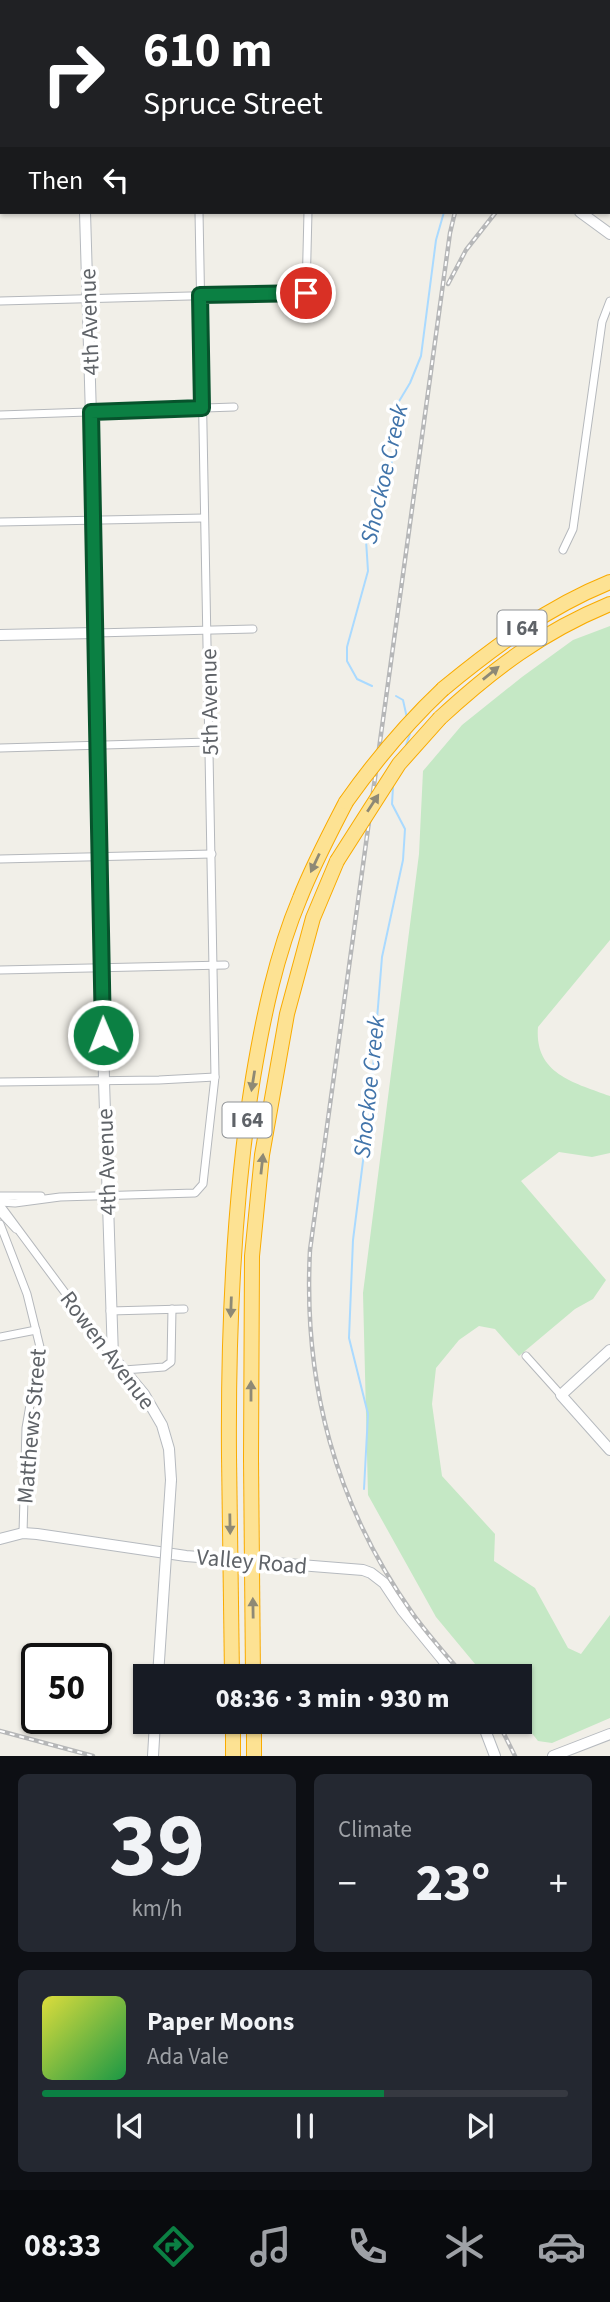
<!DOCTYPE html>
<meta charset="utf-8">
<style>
body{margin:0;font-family:"Source Sans 3",sans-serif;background:#242831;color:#f1f3f6;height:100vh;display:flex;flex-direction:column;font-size:26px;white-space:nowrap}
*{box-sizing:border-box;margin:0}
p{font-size:23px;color:#9ea1a6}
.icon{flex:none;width:38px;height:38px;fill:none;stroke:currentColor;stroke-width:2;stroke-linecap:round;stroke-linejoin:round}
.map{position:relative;height:1756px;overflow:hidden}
.details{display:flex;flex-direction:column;gap:18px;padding:18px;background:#0d0f14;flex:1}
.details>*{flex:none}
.banner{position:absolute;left:0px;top:0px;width:611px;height:214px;box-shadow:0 2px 5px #0004;background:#202124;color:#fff;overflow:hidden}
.speed{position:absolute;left:21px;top:1643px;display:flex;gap:14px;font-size:35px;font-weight:700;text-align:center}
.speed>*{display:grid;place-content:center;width:91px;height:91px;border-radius:50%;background:#171b24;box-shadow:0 2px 5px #0004;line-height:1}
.speed .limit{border:4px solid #111;border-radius:10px;background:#fff;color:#111}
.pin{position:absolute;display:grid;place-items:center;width:60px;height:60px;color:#fff;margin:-30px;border:4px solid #fff;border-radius:50%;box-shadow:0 2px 7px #0007}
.me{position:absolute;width:77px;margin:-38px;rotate:359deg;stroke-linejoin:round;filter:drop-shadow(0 0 5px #0008)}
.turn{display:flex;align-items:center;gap:24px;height:147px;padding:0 28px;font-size:32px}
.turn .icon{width:91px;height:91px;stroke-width:2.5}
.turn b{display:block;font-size:49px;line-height:60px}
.then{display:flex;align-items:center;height:66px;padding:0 28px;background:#0003;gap:14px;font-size:26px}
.big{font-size:52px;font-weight:800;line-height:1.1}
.details .tile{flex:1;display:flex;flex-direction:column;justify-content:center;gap:10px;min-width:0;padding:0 24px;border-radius:10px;background:#242831}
.details .dial{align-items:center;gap:0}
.dial b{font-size:91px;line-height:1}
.song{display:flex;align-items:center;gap:21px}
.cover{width:84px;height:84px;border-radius:10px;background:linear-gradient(135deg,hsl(60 70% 55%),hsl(140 70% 35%))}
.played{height:7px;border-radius:4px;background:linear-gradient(90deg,#0b8043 65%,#363941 65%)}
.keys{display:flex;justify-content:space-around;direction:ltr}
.heat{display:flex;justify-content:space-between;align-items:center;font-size:38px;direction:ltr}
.details .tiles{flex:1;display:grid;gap:18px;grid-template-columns:1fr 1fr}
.tile:last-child{grid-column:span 2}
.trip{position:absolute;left:133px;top:1664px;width:399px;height:70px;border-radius:0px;background:#171b24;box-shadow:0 2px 5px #0004;font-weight:800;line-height:70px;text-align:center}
.menu{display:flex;height:112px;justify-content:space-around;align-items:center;background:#090b0e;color:#9ea1a6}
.menu .icon{width:49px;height:49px}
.menu .current{color:#0b8043}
.menu b{font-size:32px;color:#f1f3f6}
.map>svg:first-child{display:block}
.green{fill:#c5e8c5}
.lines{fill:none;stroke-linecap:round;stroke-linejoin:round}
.stream{stroke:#aadaff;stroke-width:2}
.street-casing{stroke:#b5b8bc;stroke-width:9}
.secondary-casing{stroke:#b6babf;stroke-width:12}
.highway-casing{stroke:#f9ab00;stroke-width:16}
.street{stroke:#fff;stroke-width:7}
.secondary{stroke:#fff;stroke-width:10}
.highway{stroke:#fde293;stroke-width:14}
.rail-casing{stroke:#b6b7b8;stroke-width:4.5}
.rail{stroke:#fff;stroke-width:2;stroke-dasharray:5;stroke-linecap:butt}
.secondary-bridge-casing{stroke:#b6babf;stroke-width:12;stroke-linecap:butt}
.highway-bridge-casing{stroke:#f9ab00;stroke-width:16;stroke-linecap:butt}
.secondary-bridge{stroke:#fff;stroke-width:10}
.highway-bridge{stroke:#fde293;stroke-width:14}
.oneway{fill:#8e8975}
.route-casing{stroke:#07532c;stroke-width:18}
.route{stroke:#0b8043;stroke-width:12}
.labels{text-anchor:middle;stroke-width:7;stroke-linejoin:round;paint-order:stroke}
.shield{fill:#fff;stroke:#8f9295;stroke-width:2}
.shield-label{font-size:21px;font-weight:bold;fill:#5f6368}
.street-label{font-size:23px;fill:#5f6368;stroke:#fff}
.water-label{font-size:24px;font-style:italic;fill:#4174aa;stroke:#fff}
</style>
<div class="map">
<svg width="610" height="1756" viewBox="0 0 610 1756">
<rect width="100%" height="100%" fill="#f1efe8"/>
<!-- green -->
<g class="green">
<polygon points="552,0 610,0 610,148 609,2 551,2"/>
<path d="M610,626V940L538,1027C534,1074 575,1083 610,1096V1153L592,1157L559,1152L521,1181L606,1280L593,1299L575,1309L519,1356L495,1329L479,1326L459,1340L436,1368L432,1404L442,1476L495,1534L494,1561L535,1588L568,1648L581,1654L610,1615V1718L552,1743L538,1741L520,1718V1676H485L436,1617L368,1495L363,1293L419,854L423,771L462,725L522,677L573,640Z"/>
</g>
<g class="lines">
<!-- stream -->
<g class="stream">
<polyline points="346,2 346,0"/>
<polyline points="372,686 357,679 347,661 347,647 368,571 366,540 371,514 382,503 395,448 392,426 395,408 410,383 421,356 436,240 444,212"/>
<polyline points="396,696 403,700 407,718"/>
<polyline points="406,745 410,734"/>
<polyline points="364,1489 368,1414 349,1338 353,1240 370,1106 382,957 403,860 405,829 392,804 393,787"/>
</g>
<defs>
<g id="street">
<polyline points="193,0 193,2"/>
<polyline points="0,79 2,79"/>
<polyline points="609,156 610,156"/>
<polyline points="0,189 2,189"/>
<polyline points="0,301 306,293 308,212"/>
<polyline points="0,415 234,407"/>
<polyline points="0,522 204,518"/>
<polyline points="563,550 573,529 602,322 610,301"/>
<polyline points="95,633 253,629"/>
<polyline points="0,748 209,742"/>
<polyline points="0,859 212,854"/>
<polyline points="0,970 225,965"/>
<polyline points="0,1082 159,1080 215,1077"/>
<polyline points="0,1196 41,1196"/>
<polyline points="0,1202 15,1203 60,1197 195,1193 203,1184 215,1077 199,212"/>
<polyline points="0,1205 112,1356"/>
<polyline points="0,1212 16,1229"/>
<polyline points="0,1224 27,1294 40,1347 26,1428 23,1533"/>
<polyline points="110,1311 184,1309"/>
<polyline points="0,1337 36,1330"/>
<polyline points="526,1356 561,1395"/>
<polyline points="124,1370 164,1367 171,1362 172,1309"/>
</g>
<g id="secondary">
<polyline points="82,0 82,2"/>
<polyline points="335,2 335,0"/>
<polyline points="609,204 610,205"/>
<polyline points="85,212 91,416 104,1081 113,1357 144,1394 162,1425 169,1449 171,1480"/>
<polyline points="580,212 610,234"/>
<polyline points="0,635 95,633"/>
<polyline points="610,1350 561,1395 610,1450"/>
<polyline points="0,1539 23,1533 37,1534 186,1556 363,1570 371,1573 384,1583 402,1610 456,1676"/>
<polyline points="482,1722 495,1756"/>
<polyline points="153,1756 155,1722"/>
<polyline points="553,1756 610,1734"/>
</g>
<g id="highway">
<path d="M443,689C495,646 548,607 610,582"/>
<path d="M440,718C493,669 542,632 610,604"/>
<path d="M229,1456C228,1329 233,1204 253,1078C263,1018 276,955 300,898C313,865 330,833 346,802"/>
<polyline points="251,1459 252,1256 262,1155 287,1014 313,918 337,861"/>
<polyline points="233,1722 233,1756"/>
<polyline points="254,1722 254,1756"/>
</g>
</defs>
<!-- street casing -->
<use href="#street" class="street-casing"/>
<!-- secondary casing -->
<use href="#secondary" class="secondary-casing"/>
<!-- highway casing -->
<use href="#highway" class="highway-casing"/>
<!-- street -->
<use href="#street" class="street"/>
<!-- secondary -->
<use href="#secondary" class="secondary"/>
<!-- highway -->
<use href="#highway" class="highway"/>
<defs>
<g id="rail">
<polyline points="521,2 522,0"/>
<path d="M455,212L450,233L310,1250C303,1384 335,1504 413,1614C429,1636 447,1656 464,1676"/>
<polyline points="448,284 466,250 496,212"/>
<polyline points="498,1722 515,1756"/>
<polyline points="0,1731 93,1756"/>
</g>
</defs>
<!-- rail casing -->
<use href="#rail" class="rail-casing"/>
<!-- rail -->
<use href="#rail" class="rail"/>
<defs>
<polyline id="secondary-bridge" points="158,1676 171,1480"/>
<g id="highway-bridge">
<path d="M346,802C375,761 407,723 443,689"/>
<polyline points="337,861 399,764 440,718"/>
<polyline points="229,1456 232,1676"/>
<polyline points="251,1459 253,1676"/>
</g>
</defs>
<!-- secondary-bridge casing -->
<use href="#secondary-bridge" class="secondary-bridge-casing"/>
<!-- highway-bridge casing -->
<use href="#highway-bridge" class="highway-bridge-casing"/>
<!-- secondary-bridge -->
<use href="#secondary-bridge" class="secondary-bridge"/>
<!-- highway-bridge -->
<use href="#highway-bridge" class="highway-bridge"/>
</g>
<!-- one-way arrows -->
<defs><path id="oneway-solid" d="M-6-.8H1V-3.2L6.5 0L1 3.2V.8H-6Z" transform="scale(1.75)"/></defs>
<g class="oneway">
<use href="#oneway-solid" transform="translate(491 673) rotate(-39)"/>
<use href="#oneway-solid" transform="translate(373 803) rotate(-57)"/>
<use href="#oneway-solid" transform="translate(315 863) rotate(115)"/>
<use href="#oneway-solid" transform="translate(253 1081) rotate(99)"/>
<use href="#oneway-solid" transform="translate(262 1164) rotate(-84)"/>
<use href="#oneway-solid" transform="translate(231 1307) rotate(92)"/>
<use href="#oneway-solid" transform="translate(251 1391) rotate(-90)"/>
<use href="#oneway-solid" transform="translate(230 1524) rotate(89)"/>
<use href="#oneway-solid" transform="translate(253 1608) rotate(-91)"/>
</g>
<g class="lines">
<defs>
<polyline id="route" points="103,1035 91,412 202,408 200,295 306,293"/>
</defs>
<!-- route casing -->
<use href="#route" class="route-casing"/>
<!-- route -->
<use href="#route" class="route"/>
</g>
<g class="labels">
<!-- shield labels -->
<g class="shield">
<rect x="497.5" y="610.5" width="49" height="35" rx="5"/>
<rect x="222.5" y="1102.5" width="49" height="35" rx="5"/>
</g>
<g class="shield-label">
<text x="522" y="635">I 64</text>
<text x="247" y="1127">I 64</text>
</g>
<!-- street labels -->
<g class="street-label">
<text transform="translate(89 322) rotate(-92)" y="8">4th Avenue</text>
<text transform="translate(209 702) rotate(-91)" y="8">5th Avenue</text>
<text transform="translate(106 1162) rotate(-92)" y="8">4th Avenue</text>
<text transform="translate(108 1350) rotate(53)" y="8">Rowen Avenue</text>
<text transform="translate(31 1426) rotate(-85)" y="8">Matthews Street</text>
<text transform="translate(252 1561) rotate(5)" y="8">Valley Road</text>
</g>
<!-- water labels -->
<g class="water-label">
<text transform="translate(384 474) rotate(-77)" y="8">Shockoe Creek</text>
<text transform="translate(369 1087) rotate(-84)" y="8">Shockoe Creek</text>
</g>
</g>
</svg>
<div class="speed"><div class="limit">50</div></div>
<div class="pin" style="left:306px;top:293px;background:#d93025"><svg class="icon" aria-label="arrive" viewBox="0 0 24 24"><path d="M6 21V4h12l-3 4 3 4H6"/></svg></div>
<svg class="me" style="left:103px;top:1035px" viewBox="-20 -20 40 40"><circle r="17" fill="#0b8043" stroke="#fff" stroke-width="3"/><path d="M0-11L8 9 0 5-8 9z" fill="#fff"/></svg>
<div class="trip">08:36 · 3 min · 930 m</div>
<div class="banner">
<div class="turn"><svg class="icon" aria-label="right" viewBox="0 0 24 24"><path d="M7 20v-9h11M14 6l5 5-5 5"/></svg><div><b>610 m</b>Spruce Street</div></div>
<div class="then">Then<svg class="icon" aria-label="left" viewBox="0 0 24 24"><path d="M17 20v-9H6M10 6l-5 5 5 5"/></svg></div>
</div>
</div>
<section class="details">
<div class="tiles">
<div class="tile dial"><b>39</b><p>km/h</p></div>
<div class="tile"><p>Climate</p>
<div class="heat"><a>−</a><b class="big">23°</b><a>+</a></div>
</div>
<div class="tile">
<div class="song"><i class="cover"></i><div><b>Paper Moons</b><p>Ada Vale</p></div></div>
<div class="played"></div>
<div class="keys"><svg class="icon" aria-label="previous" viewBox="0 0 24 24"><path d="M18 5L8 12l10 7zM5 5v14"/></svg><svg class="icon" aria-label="pause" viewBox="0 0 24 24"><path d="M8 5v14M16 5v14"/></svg><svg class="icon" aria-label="next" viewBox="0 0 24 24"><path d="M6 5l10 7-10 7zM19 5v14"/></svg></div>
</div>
</div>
</section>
<nav class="menu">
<b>08:33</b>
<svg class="icon current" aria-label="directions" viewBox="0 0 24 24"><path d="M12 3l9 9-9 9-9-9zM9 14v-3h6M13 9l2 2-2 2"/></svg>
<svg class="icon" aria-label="music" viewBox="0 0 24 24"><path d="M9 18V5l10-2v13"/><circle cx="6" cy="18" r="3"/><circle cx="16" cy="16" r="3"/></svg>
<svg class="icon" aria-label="phone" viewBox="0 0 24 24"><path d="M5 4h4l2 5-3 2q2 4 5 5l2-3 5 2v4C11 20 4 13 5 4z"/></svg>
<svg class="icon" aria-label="climate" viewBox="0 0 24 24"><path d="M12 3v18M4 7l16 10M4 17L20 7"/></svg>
<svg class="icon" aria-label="car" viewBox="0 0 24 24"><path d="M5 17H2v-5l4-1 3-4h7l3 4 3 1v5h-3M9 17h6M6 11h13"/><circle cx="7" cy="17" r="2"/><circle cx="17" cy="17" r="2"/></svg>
</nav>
